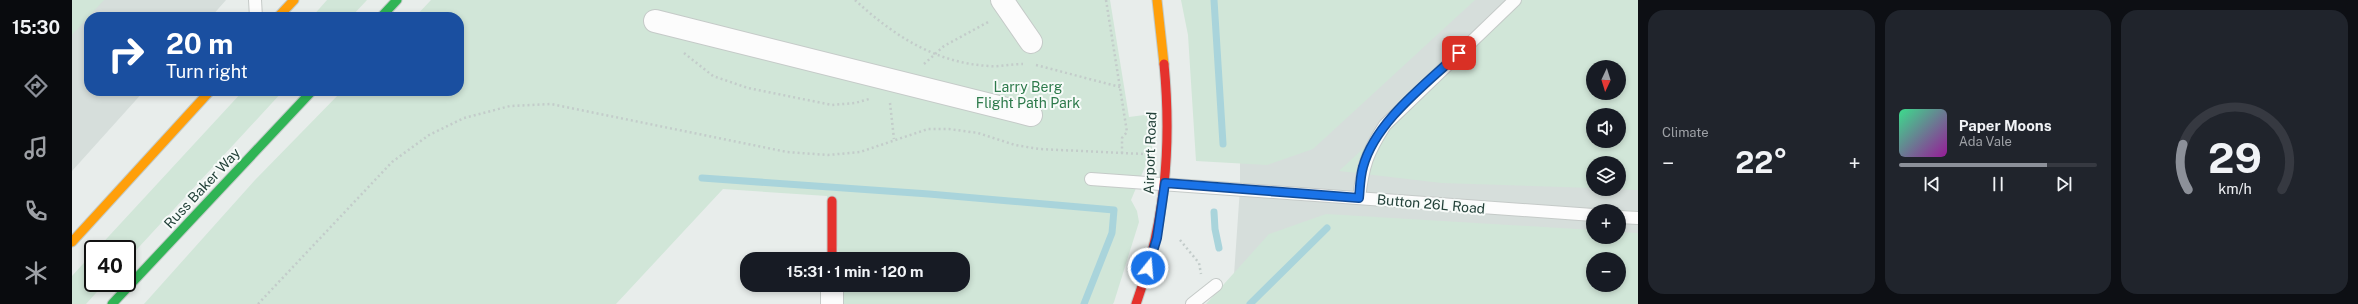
<!DOCTYPE html>
<meta charset="utf-8">
<style>
body{margin:0;font-family:"Public Sans",sans-serif;background:#20242c;color:#f1f3f6;height:100vh;display:flex;flex-direction:column;font-size:15px;white-space:nowrap}
*{box-sizing:border-box;margin:0}
p{font-size:13px;color:#9ea1a6}
.icon{flex:none;width:22px;height:22px;fill:none;stroke:currentColor;stroke-width:2;stroke-linecap:round;stroke-linejoin:round}
.map{position:relative;flex:1;overflow:hidden}
.sheet{display:flex;flex-direction:column;gap:10px;padding:10px;background:#0d0f14;width:720px}
.sheet>*{flex:none}
.top-card{position:absolute;left:12px;top:12px;width:380px;height:84px;border-radius:16px;box-shadow:0 2px 6px #0003;background:#1a4fa0;color:#fff;overflow:hidden}
.needle{width:26px;rotate:184deg}
.controls{position:absolute;left:1514px;top:60px;display:grid;gap:8px}
.controls a{display:grid;place-items:center;width:40px;height:40px;border-radius:50%;background:#171b24;box-shadow:0 2px 6px #0003;font-size:20px}
.speed{position:absolute;left:12px;top:240px;display:flex;gap:8px;font-size:20px;font-weight:700;text-align:center}
.speed>*{display:grid;place-content:center;width:52px;height:52px;border-radius:50%;background:#171b24;box-shadow:0 2px 6px #0003;line-height:1}
.speed .limit{border:2px solid #111;border-radius:6px;background:#fff;color:#111}
.pin{position:absolute;display:grid;place-items:center;width:34px;height:34px;color:#fff;margin:-17px;border-radius:8px;box-shadow:0 2px 6px #0006}
.me{position:absolute;width:44px;margin:-22px;rotate:17deg;stroke-linejoin:round;filter:drop-shadow(0 0 3px #0008)}
.turn{display:flex;align-items:center;gap:14px;height:84px;padding:0 16px;font-size:18px}
.turn .icon{width:52px;height:52px;stroke-width:2.5}
.turn b{display:block;font-size:28px;line-height:34px}
.big{font-size:30px;font-weight:700;line-height:1.1}
.sheet .card{flex:1;display:flex;flex-direction:column;justify-content:center;gap:6px;min-width:0;padding:0 14px;border-radius:16px;background:#20242c}
.sheet .dial{align-items:center;gap:0}
.dial svg{height:104px;overflow:visible;fill:none;stroke:#363941;stroke-width:7;stroke-linecap:round;text-anchor:middle}
.dial text{fill:#f1f3f6;stroke:none}
.song{display:flex;align-items:center;gap:12px}
.cover{width:48px;height:48px;border-radius:6px;background:linear-gradient(135deg,hsl(150 70% 55%),hsl(300 70% 35%))}
.played{height:4px;border-radius:2px;background:linear-gradient(90deg,#8c9099 75%,#363941 75%)}
.keys{display:flex;justify-content:space-around;direction:ltr}
.heat{display:flex;justify-content:space-between;align-items:center;font-size:22px;direction:ltr}
.sheet .tiles{flex:1;display:grid;gap:10px;grid-template-columns:repeat(3,1fr)}
.trip{position:absolute;left:668px;top:252px;width:230px;height:40px;border-radius:16px;background:#171b24;box-shadow:0 2px 6px #0003;font-weight:700;line-height:40px;text-align:center}
main{display:flex;flex:1;min-height:0}
.tabs{display:flex;flex-direction:column;width:72px;justify-content:space-around;align-items:center;background:#090b0e;color:#9ea1a6}
.tabs .icon{width:28px;height:28px}
.tabs .current{color:#8c9099}
.tabs b{font-size:18px;color:#f1f3f6}
.map>svg:first-child{display:block}
.built{fill:#d6dedb;fill-rule:evenodd}
.green{fill:#d1e6d8;fill-rule:evenodd}
.lines{fill:none;stroke-linecap:round;stroke-linejoin:round}
.stream{stroke:#a9d4db;stroke-width:7}
.lane-casing{stroke:#c5cac8;stroke-width:14}
.street-casing{stroke:#c5cac8;stroke-width:24}
.fast-casing{stroke:#c3cbc8;stroke-width:11}
.slow-casing{stroke:#c3cbc8;stroke-width:11}
.jam-casing{stroke:#c3cbc8;stroke-width:11}
.path{stroke:#c3ccca;stroke-width:2.5;stroke-dasharray:2 3;stroke-linecap:butt}
.lane{stroke:#fcfcfc;stroke-width:12}
.street{stroke:#fcfcfc;stroke-width:22}
.fast{stroke:#30b455;stroke-width:9}
.slow{stroke:#ff9f0a;stroke-width:9}
.jam{stroke:#e5322d;stroke-width:9}
.route-casing{stroke:#114b97;stroke-width:10}
.route{stroke:#1a73e8;stroke-width:7}
.labels{text-anchor:middle;stroke-width:4;stroke-linejoin:round;paint-order:stroke}
.park-label{font-size:14px;fill:#2d7a4b;stroke:#f7fbf9}
.street-label{font-size:14px;fill:#24423a;stroke:#f7fbf9}
</style>
<main>
<nav class="tabs">
<b>15:30</b>
<svg class="icon current" aria-label="directions" viewBox="0 0 24 24"><path d="M12 3l9 9-9 9-9-9zM9 14v-3h6M13 9l2 2-2 2"/></svg>
<svg class="icon" aria-label="music" viewBox="0 0 24 24"><path d="M9 18V5l10-2v13"/><circle cx="6" cy="18" r="3"/><circle cx="16" cy="16" r="3"/></svg>
<svg class="icon" aria-label="phone" viewBox="0 0 24 24"><path d="M5 4h4l2 5-3 2q2 4 5 5l2-3 5 2v4C11 20 4 13 5 4z"/></svg>
<svg class="icon" aria-label="climate" viewBox="0 0 24 24"><path d="M12 3v18M4 7l16 10M4 17L20 7"/></svg>
</nav>
<div class="map">
<svg width="1566" height="304" viewBox="0 0 1566 304">
<rect width="100%" height="100%" fill="#e8edeb"/>
<!-- built -->
<g class="built">
<polygon points="0,0 154,0 139,17 17,17 17,91 72,91 0,171"/>
<path d="M1168,0H1566V304H1160L1168,188ZM1521,67H1547V93H1521ZM1521,115H1547V141H1521ZM1521,163H1547V189H1521ZM1521,211H1547V237H1521ZM1521,259H1547V285H1521Z"/>
</g>
<!-- green -->
<g class="green">
<polygon points="0,0 32,0 0,35"/>
<polygon points="255,0 295,0 279,17 240,17"/>
<polygon points="359,0 1038,0 1057,117 1080,114 1080,155 1075,162 1059,200 1065,211 1067,222 1042,302 1041,304 769,304 769,285 891,285 891,259 768,259 755,196 651,189 544,304 72,304 183,180 270,91 387,91 387,17 343,17"/>
<polygon points="1109,0 1403,0 1241,149 1195,165 1124,161 1116,35"/>
<path d="M1446,0H1566V190L1538,189H1547V163H1521V188L1369,183L1267,171L1404,44ZM1521,67H1547V93H1521ZM1521,115H1547V141H1521Z"/>
<polygon points="171,91 211,91 55,260 55,249 25,249"/>
<path d="M1254,214L1521,230V237H1547V232L1566,233V304H1134L1197,234ZM1521,259H1547V285H1521Z"/>
<polygon points="21,253 21,283 33,283 14,304 0,304 0,276"/>
</g>
<g class="lines">
<!-- stream -->
<g class="stream">
<polyline points="1142,0 1151,144"/>
<polyline points="630,178 857,194 1042,210 1040,233 1012,304"/>
<polyline points="1142,212 1143,229 1147,248"/>
<polyline points="1178,304 1255,228"/>
</g>
<defs>
<g id="lane">
<polyline points="183,0 184,17"/>
<polyline points="1019,179 1521,215"/>
<path d="M1287,198C1291,165 1295,153 1313,125L1443,0"/>
<polyline points="1547,217 1566,218"/>
<polyline points="1120,304 1144,285"/>
</g>
<g id="street">
<polyline points="930,0 959,42"/>
<polyline points="583,21 959,115"/>
<polyline points="760,285 760,304"/>
</g>
<g id="fast">
<polyline points="309,17 325,0"/>
<polyline points="40,304 240,91"/>
</g>
<g id="slow">
<polyline points="1085,0 1092,64"/>
<polyline points="206,17 222,0"/>
<polyline points="0,242 138,91"/>
</g>
<g id="jam">
<polyline points="760,201 760,259"/>
<path d="M1064,304C1093,225 1100,148 1092,64"/>
</g>
</defs>
<!-- lane casing -->
<use href="#lane" class="lane-casing"/>
<!-- street casing -->
<use href="#street" class="street-casing"/>
<!-- fast casing -->
<use href="#fast" class="fast-casing"/>
<!-- slow casing -->
<use href="#slow" class="slow-casing"/>
<!-- jam casing -->
<use href="#jam" class="jam-casing"/>
<!-- path -->
<g class="path">
<path d="M783,0C821,35 863,63 917,66C928,67 939,64 951,64"/>
<polyline points="1034,0 1055,132 1050,138 1050,154"/>
<polyline points="612,53 641,76 676,88 760,105 783,103 797,99"/>
<polyline points="852,64 872,46 918,21"/>
<polyline points="964,65 1048,87"/>
<polyline points="818,103 822,139"/>
<polyline points="1108,240 1127,263 1129,274"/>
<polyline points="186,304 320,162 357,135 392,118 438,106 479,104 715,152 756,155 788,152 856,129 877,129 906,133 943,145 967,149 1072,154"/>
</g>
<!-- lane -->
<use href="#lane" class="lane"/>
<!-- street -->
<use href="#street" class="street"/>
<!-- fast -->
<use href="#fast" class="fast"/>
<!-- slow -->
<use href="#slow" class="slow"/>
<!-- jam -->
<use href="#jam" class="jam"/>
</g>
<g class="lines">
<defs>
<path id="route" d="M1076,268L1085,238L1093,183L1287,198C1288,188 1288,177 1291,167C1303,122 1354,84 1387,53"/>
</defs>
<!-- route casing -->
<use href="#route" class="route-casing"/>
<!-- route -->
<use href="#route" class="route"/>
</g>
<g class="labels">
<!-- park labels -->
<g class="park-label">
<text x="956" y="92">Larry Berg<tspan x="956" dy="16">Flight Path Park</tspan></text>
</g>
<!-- street labels -->
<g class="street-label">
<text transform="translate(1078 153) rotate(-88)" y="5">Airport Road</text>
<text transform="translate(130 188) rotate(-47)" y="5">Russ Baker Way</text>
<text transform="translate(1359 204) rotate(5)" y="5">Button 26L Road</text>
</g>
</g>
</svg>
<div class="controls">
<a><svg class="needle" viewBox="-14 -14 28 28"><path d="M0-13l5 13h-10z" fill="#e53935"/><path d="M0 13l5-13h-10z" fill="#9ea1a6"/></svg></a>
<a><svg class="icon" aria-label="sound" viewBox="0 0 24 24"><path d="M4 9h4l5-4v14l-5-4H4zM17 9q2 3 0 6"/></svg></a>
<a><svg class="icon" aria-label="layers" viewBox="0 0 24 24"><path d="M12 4l9 5-9 5-9-5zM3 14l9 5 9-5"/></svg></a>
<a>+</a>
<a>−</a>
</div>
<div class="speed"><div class="limit">40</div></div>
<div class="pin" style="left:1387px;top:53px;background:#d93025"><svg class="icon" aria-label="arrive" viewBox="0 0 24 24"><path d="M6 21V4h12l-3 4 3 4H6"/></svg></div>
<svg class="me" style="left:1076px;top:268px" viewBox="-20 -20 40 40"><circle r="17" fill="#1a73e8" stroke="#fff" stroke-width="3"/><path d="M0-11L8 9 0 5-8 9z" fill="#fff"/></svg>
<div class="trip">15:31 · 1 min · 120 m</div>
<div class="top-card">
<div class="turn"><svg class="icon" aria-label="right" viewBox="0 0 24 24"><path d="M7 20v-9h11M14 6l5 5-5 5"/></svg><div><b>20 m</b>Turn right</div></div>
</div>
</div>
<section class="sheet">
<div class="tiles">
<div class="card"><p>Climate</p>
<div class="heat"><a>−</a><b class="big">22°</b><a>+</a></div>
</div>
<div class="card">
<div class="song"><i class="cover"></i><div><b>Paper Moons</b><p>Ada Vale</p></div></div>
<div class="played"></div>
<div class="keys"><svg class="icon" aria-label="previous" viewBox="0 0 24 24"><path d="M18 5L8 12l10 7zM5 5v14"/></svg><svg class="icon" aria-label="pause" viewBox="0 0 24 24"><path d="M8 5v14M16 5v14"/></svg><svg class="icon" aria-label="next" viewBox="0 0 24 24"><path d="M6 5l10 7-10 7zM19 5v14"/></svg></div>
</div>
<div class="card dial"><svg viewBox="0 0 100 80">
<path d="M14 69A42 42 0 1 1 86 69"/>
<path d="M14 69A42 42 0 0 1 10 34" stroke="#8c9099"/>
<text x="50" y="56" font-size="32" font-weight="700">29</text>
<text x="50" y="72" font-size="11">km/h</text>
</svg></div>
</div>
</section>
</main>
